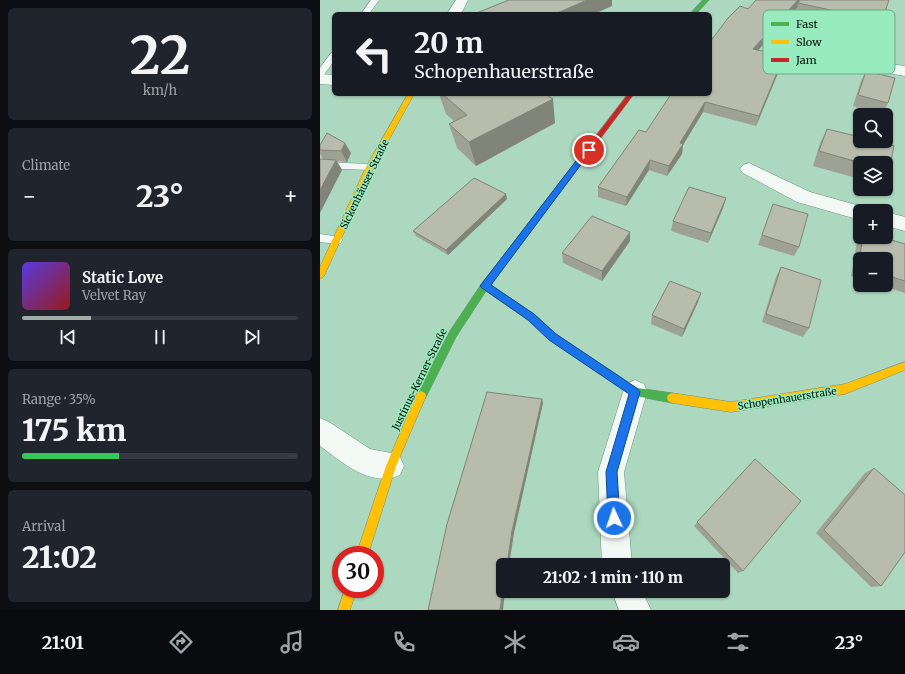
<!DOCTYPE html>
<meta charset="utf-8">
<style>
body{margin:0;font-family:Merriweather,serif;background:#20242c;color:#f1f3f6;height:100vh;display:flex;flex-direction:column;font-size:15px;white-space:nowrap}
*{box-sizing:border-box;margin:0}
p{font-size:13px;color:#9ea1a6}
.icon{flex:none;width:22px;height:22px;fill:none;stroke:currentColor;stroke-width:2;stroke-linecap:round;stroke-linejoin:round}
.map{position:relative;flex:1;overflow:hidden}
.sheet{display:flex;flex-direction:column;gap:8px;padding:8px;background:#0d0f14;width:320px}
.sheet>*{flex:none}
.hud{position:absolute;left:12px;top:12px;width:380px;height:84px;border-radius:6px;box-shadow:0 1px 3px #0004;background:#171b24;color:#f1f3f6;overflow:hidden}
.fabs{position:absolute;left:533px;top:108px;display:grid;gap:8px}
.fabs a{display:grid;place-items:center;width:40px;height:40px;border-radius:6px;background:#171b24;box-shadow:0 1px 3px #0004;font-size:20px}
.speed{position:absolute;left:12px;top:546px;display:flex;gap:8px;font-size:20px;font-weight:700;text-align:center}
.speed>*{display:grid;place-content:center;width:52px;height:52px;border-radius:50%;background:#171b24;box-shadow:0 1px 3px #0004;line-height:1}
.speed .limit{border:6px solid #d22;background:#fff;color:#111}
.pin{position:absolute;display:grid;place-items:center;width:34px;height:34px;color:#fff;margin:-17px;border:2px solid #fff;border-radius:50%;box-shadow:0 1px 4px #0007}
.me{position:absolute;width:44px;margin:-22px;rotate:357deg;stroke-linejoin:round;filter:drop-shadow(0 0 3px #0008)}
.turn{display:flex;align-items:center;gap:14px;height:84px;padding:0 16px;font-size:18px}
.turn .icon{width:52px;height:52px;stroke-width:2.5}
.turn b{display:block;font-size:28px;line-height:34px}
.big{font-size:30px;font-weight:800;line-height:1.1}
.sheet .tile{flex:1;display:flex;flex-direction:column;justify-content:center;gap:6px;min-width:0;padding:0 14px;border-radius:6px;background:#20242c}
.sheet .dial{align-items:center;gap:0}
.dial b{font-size:52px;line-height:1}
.song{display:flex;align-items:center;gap:12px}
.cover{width:48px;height:48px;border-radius:6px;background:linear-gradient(135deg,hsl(250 70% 55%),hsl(0 70% 35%))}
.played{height:4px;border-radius:2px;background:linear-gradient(90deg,#a0aca7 25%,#363941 25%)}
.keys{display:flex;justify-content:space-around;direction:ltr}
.heat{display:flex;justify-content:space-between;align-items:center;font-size:22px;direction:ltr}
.charge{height:6px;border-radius:3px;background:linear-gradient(90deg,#34c759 35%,#363941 0)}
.trip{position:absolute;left:176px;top:558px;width:234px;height:40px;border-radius:6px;background:#171b24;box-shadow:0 1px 3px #0004;font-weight:800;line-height:40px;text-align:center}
.tabs{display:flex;height:64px;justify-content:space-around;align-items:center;background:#090b0e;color:#9ea1a6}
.tabs .icon{width:28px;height:28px}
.tabs .selected{color:#a0aca7}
.tabs b{font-size:18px;color:#f1f3f6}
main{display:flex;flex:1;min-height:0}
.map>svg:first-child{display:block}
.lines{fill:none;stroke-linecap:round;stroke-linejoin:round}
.lane-casing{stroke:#6e9381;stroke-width:1}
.street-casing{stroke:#6e9381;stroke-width:1}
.fast-casing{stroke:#6e9381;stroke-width:1}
.slow-casing{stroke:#6e9381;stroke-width:1}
.jam-casing{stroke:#6e9381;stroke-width:1}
.lane{fill:#f2f9f5;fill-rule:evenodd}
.street{fill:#f2f9f5;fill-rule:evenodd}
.fast{fill:#4caf50;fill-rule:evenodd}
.slow{fill:#ffc107;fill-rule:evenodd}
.jam{fill:#c62828;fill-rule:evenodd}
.wall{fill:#9ea294}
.shaded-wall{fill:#818478}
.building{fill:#b8bcac;stroke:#818478}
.route{fill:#1a73e8;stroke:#114b97}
.labels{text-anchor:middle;stroke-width:3;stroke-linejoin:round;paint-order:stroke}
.street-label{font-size:10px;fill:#001006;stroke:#98ebbe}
.key{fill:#98ebbe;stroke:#6aa987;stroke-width:1}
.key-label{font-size:11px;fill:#001006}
</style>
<main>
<section class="sheet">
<div class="tile dial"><b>22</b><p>km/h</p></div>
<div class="tile"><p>Climate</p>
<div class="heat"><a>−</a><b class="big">23°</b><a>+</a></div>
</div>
<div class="tile">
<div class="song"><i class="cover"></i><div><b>Static Love</b><p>Velvet Ray</p></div></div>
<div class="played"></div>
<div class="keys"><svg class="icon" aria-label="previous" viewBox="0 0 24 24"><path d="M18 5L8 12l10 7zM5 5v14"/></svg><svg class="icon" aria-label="pause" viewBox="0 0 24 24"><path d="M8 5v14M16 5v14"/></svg><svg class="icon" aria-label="next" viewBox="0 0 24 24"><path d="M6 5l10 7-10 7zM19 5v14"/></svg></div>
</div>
<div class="tile"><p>Range · 35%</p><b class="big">175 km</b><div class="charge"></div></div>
<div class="tile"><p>Arrival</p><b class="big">21:02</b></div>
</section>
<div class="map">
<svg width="585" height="610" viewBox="0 0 585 610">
<rect width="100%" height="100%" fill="#abd8bf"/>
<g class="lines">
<defs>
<g id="lane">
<polygon points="51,0 59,0 49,14 41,14"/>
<polygon points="11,53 14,53 14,61 3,76 0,76 0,68"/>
<polygon points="0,162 50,164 55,167 50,170 0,168"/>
<polygon points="0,234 21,237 22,240 21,243 17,244 0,242"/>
</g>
<g id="street">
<polygon points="136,0 148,0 141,14 127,14"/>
<polygon points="500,44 540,60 585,66 585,76 532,67 495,51 493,48 495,45"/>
<polygon points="0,74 14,75 14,85 0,84"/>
<polygon points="429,163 490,192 547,208 549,211 540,211 540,220 477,202 423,173 420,169 423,165"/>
<polygon points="566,212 585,217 585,231 566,226"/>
<polygon points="315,380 324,384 327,392 304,472 312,565 282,565 278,472 303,392 306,384"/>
<path d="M0,418L9,422L50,449L71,453L80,457L84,466L80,475C51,488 23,463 0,446Z"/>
<polygon points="292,591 322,591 331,610 299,610"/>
</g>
<g id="fast">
<polygon points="383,0 389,0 376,14 370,14"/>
<polygon points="187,254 191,257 171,285 214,314 236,334 317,388 352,393 356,395 357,398 356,401 352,403 311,395 230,340 208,320 166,291 136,337 105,399 101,401 97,399 96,396 97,393 130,331 162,283 184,255"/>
</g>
<g id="slow">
<polygon points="88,94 94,94 54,167 4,276 0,279 0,267 46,167"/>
<polygon points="585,362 585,370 525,394 411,412 352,403 348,401 347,398 348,395 352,393 411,402 525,384"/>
<polygon points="101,391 105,393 106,396 76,466 48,555 36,555 66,466 97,393"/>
<polygon points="25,589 37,589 30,610 18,610"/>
</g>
<polygon id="jam" points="308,94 314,94 190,259 184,259 183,257 184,255"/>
</defs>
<!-- lane casing -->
<use href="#lane" class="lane-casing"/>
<!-- street casing -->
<use href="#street" class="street-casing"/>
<!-- fast casing -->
<use href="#fast" class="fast-casing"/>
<!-- slow casing -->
<use href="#slow" class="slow-casing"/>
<!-- jam casing -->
<use href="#jam" class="jam-casing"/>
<!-- lane -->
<use href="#lane" class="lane"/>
<!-- street -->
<use href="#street" class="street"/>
<!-- fast -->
<use href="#fast" class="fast"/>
<!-- slow -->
<use href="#slow" class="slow"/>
<!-- jam -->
<use href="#jam" class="jam"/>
</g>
<!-- wall -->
<g class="wall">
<polygon points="436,0 569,0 562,21 557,31 475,13 477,8 438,50 461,66 436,126 383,112 363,145 362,154 347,176 329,170 306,206 278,197 278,187 326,132"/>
<polygon points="546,71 568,103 562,114 533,106 541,81"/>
<polygon points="119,94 225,94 235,123 156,166 137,148 129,124 134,121 126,114"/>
<polygon points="507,129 540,137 540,141 554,141 574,146 569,171 566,175 566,163 540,163 540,179 493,166 500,143"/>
<polygon points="0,145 31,153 27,162 17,161 22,170 3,159 0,154"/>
<polygon points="186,194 187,199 128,255 96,236 93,231"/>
<polygon points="406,198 403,208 388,243 351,231 353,221"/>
<polygon points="453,204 479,247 474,256 438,245"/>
<polygon points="540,237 561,237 585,244 585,293 559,285 566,285 566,259 540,259 540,279 531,276 537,242"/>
<polygon points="310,241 282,281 243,263 242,253"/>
<polygon points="461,267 489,328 483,337 442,322 456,277"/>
<polygon points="378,302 362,337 331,324 332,315"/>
<polygon points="435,459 423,571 418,573 374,526"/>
<polygon points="554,468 561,586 551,587 496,533 545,473"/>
</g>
<!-- shaded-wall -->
<g class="shaded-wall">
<polygon points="267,0 292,0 292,6 274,14 235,14"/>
<polygon points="478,0 481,0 478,3 477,8 430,59 433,49"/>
<polygon points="464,56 461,66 436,126 439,116"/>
<polygon points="233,99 235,123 156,166 149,142"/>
<polygon points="385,102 383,112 363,145 362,154 347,176 349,166 360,143"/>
<polygon points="25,143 31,153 27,162 21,151"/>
<polygon points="16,160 22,170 0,213 0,190"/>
<polygon points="330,160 329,170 306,206 307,197"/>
<polygon points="186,194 187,199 128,255 126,250"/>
<polygon points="406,198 403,208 388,243 391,233"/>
<polygon points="310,232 310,241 282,281 282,271"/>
<polygon points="381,293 378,302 362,337 364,329"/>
<polygon points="222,399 223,403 194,533 189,565 187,565 192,531"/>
<polygon points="183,591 185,591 183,610 180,610"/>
</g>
<!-- building -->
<g class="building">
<polygon points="189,0 267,0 235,14 154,14"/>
<polygon points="436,0 478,0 433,49 464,56 439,116 385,102 360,143 363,144 349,166 330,160 307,197 278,187 319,130 326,132 351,94 390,94 390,42 408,18 420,6 428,9"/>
<polygon points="480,0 569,0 562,21 478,3"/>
<polygon points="546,71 575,78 568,103 538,95"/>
<polygon points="122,94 225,94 233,99 149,142 129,124 147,115"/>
<polygon points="507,129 540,137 540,141 554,141 574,146 569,171 566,170 566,163 541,163 499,151"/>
<polygon points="7,133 25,143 21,151 0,150 0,145"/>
<polygon points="0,159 16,160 0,190"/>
<polygon points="154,178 186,194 126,250 93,231"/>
<polygon points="369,187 406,198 391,233 353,221"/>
<polygon points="453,204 488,214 479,247 442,235"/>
<polygon points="272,216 310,232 282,271 242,253"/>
<polygon points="543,237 561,237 585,244 585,281 566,275 566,259 540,259 540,268 538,267"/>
<polygon points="461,267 501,280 489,328 446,314"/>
<polygon points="350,281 381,293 364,329 332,315"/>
<polygon points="167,392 222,399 192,531 187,565 183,565 183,591 180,610 108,610 127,524"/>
<polygon points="435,459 481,501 423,571 377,522"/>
<polygon points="554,468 585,495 585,552 561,586 504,530"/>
</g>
<!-- route -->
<polygon class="route" points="269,147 271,148 271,151 171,285 214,314 236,334 318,389 320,392 297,472 300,518 298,523 294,524 290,523 288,518 286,472 309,394 229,340 208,320 162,288 160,286 266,148"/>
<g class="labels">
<!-- street labels -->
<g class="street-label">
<text transform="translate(44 184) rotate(-64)" y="4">Sickenhäuser Straße</text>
<text transform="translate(99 379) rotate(-64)" y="4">Justinus-Kerner-Straße</text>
<text transform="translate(467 398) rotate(-9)" y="4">Schopenhauerstraße</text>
</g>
</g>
<!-- legend -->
<rect x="443" y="10" width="132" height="64" rx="6" class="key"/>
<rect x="451" y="22" width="18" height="4" fill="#4caf50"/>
<rect x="451" y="40" width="18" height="4" fill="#ffc107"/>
<rect x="451" y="58" width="18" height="4" fill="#c62828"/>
<g class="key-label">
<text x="476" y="28">Fast</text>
<text x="476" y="46">Slow</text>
<text x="476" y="64">Jam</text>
</g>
</svg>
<div class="fabs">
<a><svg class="icon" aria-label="search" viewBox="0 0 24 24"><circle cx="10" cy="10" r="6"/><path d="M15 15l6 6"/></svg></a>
<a><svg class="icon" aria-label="layers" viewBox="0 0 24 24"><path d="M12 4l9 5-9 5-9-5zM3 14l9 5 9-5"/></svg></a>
<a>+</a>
<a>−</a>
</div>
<div class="speed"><div class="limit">30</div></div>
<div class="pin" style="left:269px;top:150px;background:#d93025"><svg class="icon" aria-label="arrive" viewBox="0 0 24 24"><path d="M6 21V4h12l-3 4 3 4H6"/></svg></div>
<svg class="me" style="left:294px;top:518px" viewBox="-20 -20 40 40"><circle r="17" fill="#1a73e8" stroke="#fff" stroke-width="3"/><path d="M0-11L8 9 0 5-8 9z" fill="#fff"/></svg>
<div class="trip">21:02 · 1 min · 110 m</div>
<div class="hud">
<div class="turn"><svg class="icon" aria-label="left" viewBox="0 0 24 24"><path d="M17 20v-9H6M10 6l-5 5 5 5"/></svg><div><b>20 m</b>Schopenhauerstraße</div></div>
</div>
</div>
</main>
<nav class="tabs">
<b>21:01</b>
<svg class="icon selected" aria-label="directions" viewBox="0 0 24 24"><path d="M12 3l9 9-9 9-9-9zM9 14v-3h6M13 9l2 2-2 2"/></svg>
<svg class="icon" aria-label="music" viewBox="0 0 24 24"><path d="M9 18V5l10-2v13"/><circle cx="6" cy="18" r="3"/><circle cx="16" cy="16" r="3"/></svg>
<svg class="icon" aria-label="phone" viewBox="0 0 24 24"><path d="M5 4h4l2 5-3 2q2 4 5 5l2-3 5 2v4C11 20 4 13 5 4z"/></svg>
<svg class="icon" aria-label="climate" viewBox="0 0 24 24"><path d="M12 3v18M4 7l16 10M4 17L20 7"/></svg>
<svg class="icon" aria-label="car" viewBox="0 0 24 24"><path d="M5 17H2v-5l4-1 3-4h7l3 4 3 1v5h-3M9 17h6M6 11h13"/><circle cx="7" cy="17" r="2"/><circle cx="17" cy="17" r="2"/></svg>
<svg class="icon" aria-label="filters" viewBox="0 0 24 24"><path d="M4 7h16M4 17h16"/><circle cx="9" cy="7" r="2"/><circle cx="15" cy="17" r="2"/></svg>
<b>23°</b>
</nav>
